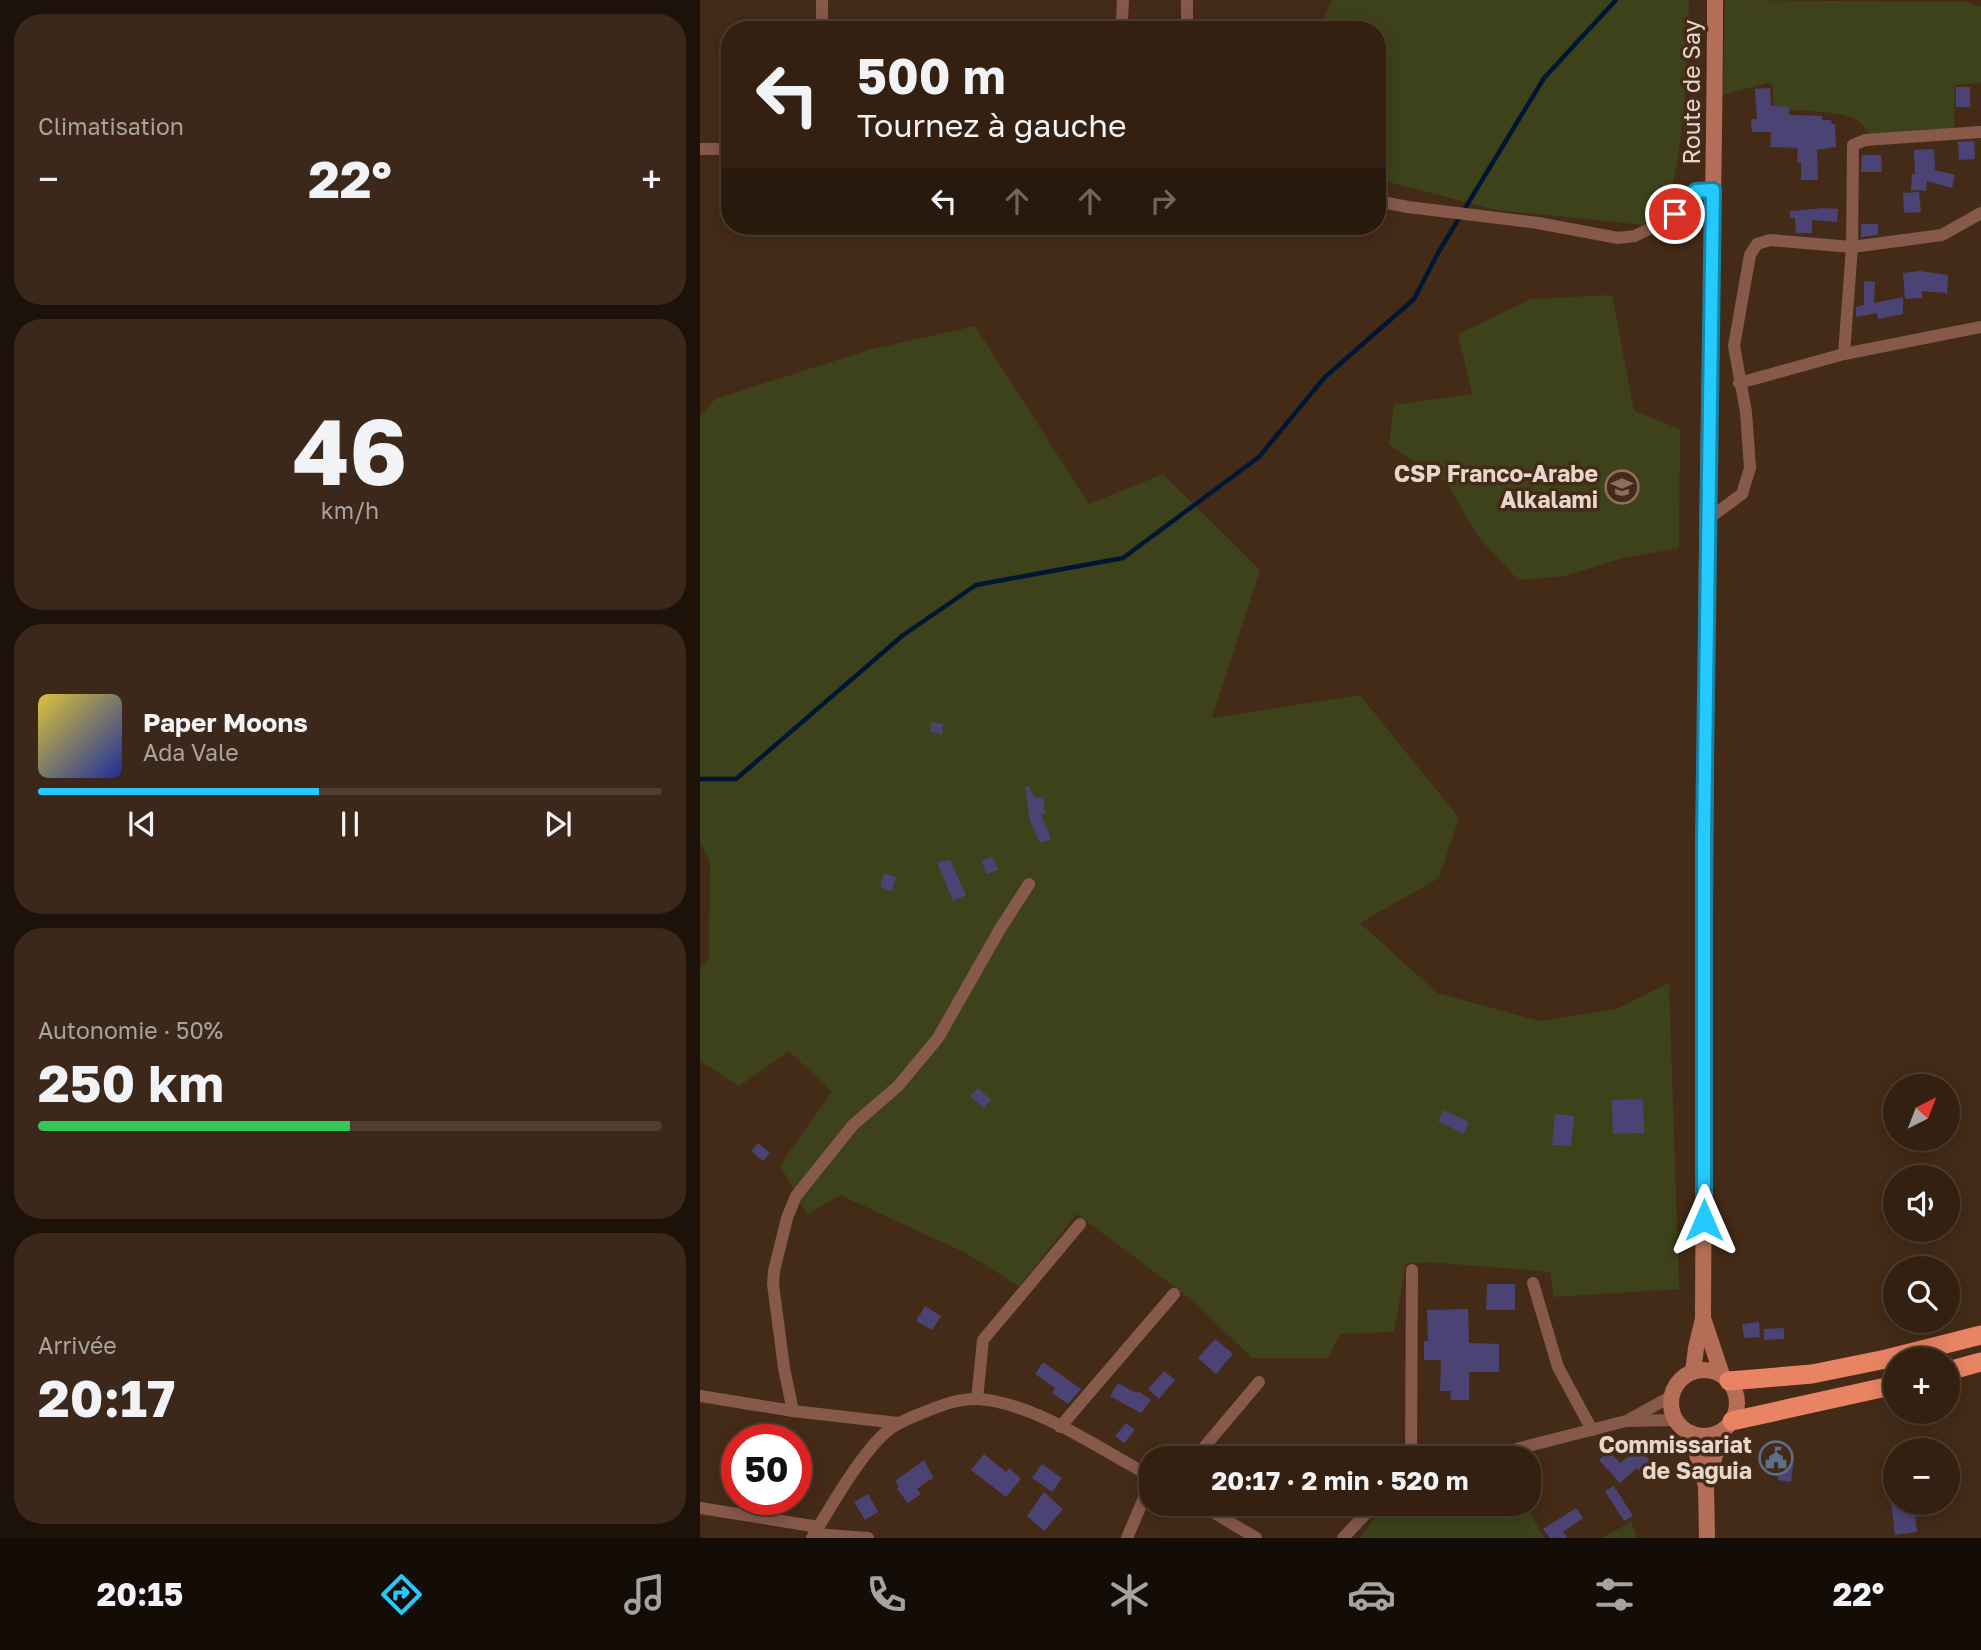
<!DOCTYPE html>
<html lang="fr">
<meta charset="utf-8">
<style>
body{margin:0;font-family:"Golos Text",sans-serif;background:#3b281a;color:#f1f3f6;height:100vh;display:flex;flex-direction:column;font-size:26px;white-space:nowrap}
*{box-sizing:border-box;margin:0}
p{font-size:23px;color:#a9a39f}
.icon{flex:none;width:38px;height:38px;fill:none;stroke:currentColor;stroke-width:2;stroke-linecap:round;stroke-linejoin:round}
.map{position:relative;flex:1;overflow:hidden}
.side{display:flex;flex-direction:column;gap:14px;padding:14px;background:#1c1209;width:700px}
.side>*{flex:none}
.guide{position:absolute;left:21px;top:21px;width:665px;height:214px;border-radius:28px;box-shadow:0 4px 18px #0003,0 0 0 2px #4e3e31;background:#332011;color:#f1f3f6;overflow:hidden}
.needle{width:46px;rotate:42deg}
.controls{position:absolute;left:1183px;top:1074px;display:grid;gap:14px}
.controls a{display:grid;place-items:center;width:77px;height:77px;border-radius:50%;background:#332011;box-shadow:0 4px 18px #0003,0 0 0 2px #4e3e31;font-size:35px}
.speed{position:absolute;left:21px;top:1424px;display:flex;gap:14px;font-size:35px;font-weight:700;text-align:center}
.speed>*{display:grid;place-content:center;width:91px;height:91px;border-radius:50%;background:#332011;box-shadow:0 4px 18px #0003,0 0 0 2px #4e3e31;line-height:1}
.speed .limit{border:10px solid #d22;background:#fff;color:#111}
.pin{position:absolute;display:grid;place-items:center;width:60px;height:60px;color:#fff;margin:-30px;border:4px solid #fff;border-radius:50%;box-shadow:0 2px 7px #0007}
.me{position:absolute;width:77px;margin:-38px;rotate:0deg;stroke-linejoin:round;filter:drop-shadow(0 0 5px #0008)}
.turn{display:flex;align-items:center;gap:24px;height:147px;padding:0 21px;font-size:32px}
.turn .icon{width:91px;height:91px;stroke-width:2.5}
.turn b{display:block;font-size:49px;line-height:60px}
.lanes{display:flex;align-items:center;height:66px;padding:0 21px;background:#0003;justify-content:center;gap:35px;direction:ltr}
.lanes .off{opacity:.35}
.big{font-size:52px;font-weight:700;line-height:1.1}
.side .card{flex:1;display:flex;flex-direction:column;justify-content:center;gap:10px;min-width:0;padding:0 24px;border-radius:28px;background:#3b281a}
.side .dial{align-items:center;gap:0}
.dial b{font-size:91px;line-height:1}
.song{display:flex;align-items:center;gap:21px}
.cover{width:84px;height:84px;border-radius:10px;background:linear-gradient(135deg,hsl(50 70% 55%),hsl(230 70% 35%))}
.played{height:7px;border-radius:4px;background:linear-gradient(90deg,#24c9fe 45%,#4e3e31 45%)}
.keys{display:flex;justify-content:space-around;direction:ltr}
.heat{display:flex;justify-content:space-between;align-items:center;font-size:38px;direction:ltr}
.charge{height:10px;border-radius:5px;background:linear-gradient(90deg,#34c759 50%,#4e3e31 0)}
.trip{position:absolute;left:439px;top:1446px;width:402px;height:70px;border-radius:28px;background:#332011;box-shadow:0 4px 18px #0003,0 0 0 2px #4e3e31;font-weight:700;line-height:70px;text-align:center}
.dock{display:flex;height:112px;justify-content:space-around;align-items:center;background:#140d07;color:#a9a39f}
.dock .icon{width:49px;height:49px}
.dock .current{color:#24c9fe}
.dock b{font-size:32px;color:#f1f3f6}
main{display:flex;flex:1;min-height:0}
.map>svg:first-child{display:block}
.green{fill:#3d421b}
.lines{fill:none;stroke-linecap:round;stroke-linejoin:round}
.stream{stroke:#001733;stroke-width:4.5}
.building{fill:#4c4375}
.minor{stroke:#86594b;stroke-width:12}
.secondary{stroke:#b46e57;stroke-width:16}
.trunk{stroke:#e88464;stroke-width:19}
.route-casing{stroke:#1783a5;stroke-width:18}
.route{stroke:#24c9fe;stroke-width:12}
.labels{text-anchor:middle;stroke-width:7;stroke-linejoin:round;paint-order:stroke}
.street-label{font-size:23px;fill:#e7d7cb;stroke:#442b17}
.poi-label{font-size:23px;font-weight:bold;fill:#e7d7cb;stroke:#442b17;text-anchor:end}
</style>
<main>
<section class="side">
<div class="card"><p>Climatisation</p>
<div class="heat"><a>−</a><b class="big">22°</b><a>+</a></div>
</div>
<div class="card dial"><b>46</b><p>km/h</p></div>
<div class="card">
<div class="song"><i class="cover"></i><div><b>Paper Moons</b><p>Ada Vale</p></div></div>
<div class="played"></div>
<div class="keys"><svg class="icon" aria-label="previous" viewBox="0 0 24 24"><path d="M18 5L8 12l10 7zM5 5v14"/></svg><svg class="icon" aria-label="pause" viewBox="0 0 24 24"><path d="M8 5v14M16 5v14"/></svg><svg class="icon" aria-label="next" viewBox="0 0 24 24"><path d="M6 5l10 7-10 7zM19 5v14"/></svg></div>
</div>
<div class="card"><p>Autonomie · 50%</p><b class="big">250 km</b><div class="charge"></div></div>
<div class="card"><p>Arrivée</p><b class="big">20:17</b></div>
</section>
<div class="map">
<svg width="1281" height="1538" viewBox="0 0 1281 1538">
<rect width="100%" height="100%" fill="#442b17"/>
<!-- green -->
<g class="green">
<path d="M632,0H989C986,70 986,143 966,211L943,225L797,210L677,179V30H618Z"/>
<path d="M1025,0L1267,2L1281,7V83L1255,85L1254,132L1172,138C1168,132 1163,124 1157,120C1136,109 1098,112 1073,108V85L1067,83L1023,95Z"/>
<polygon points="912,295 934,411 980,429 979,548 923,558 864,576 818,580 777,535 746,482 689,445 694,405 772,394 758,334 831,299"/>
<polygon points="275,326 389,504 463,474 560,570 512,718 660,695 759,818 739,878 660,923 737,993 840,1021 917,1009 969,983 979,1289 854,1297 850,1272 727,1262 706,1264 694,1332 640,1334 628,1358 552,1358 492,1300 377,1214 319,1286 266,1253 140,1195 107,1215 80,1165 132,1092 89,1051 39,1086 0,1061 0,970 9,957 10,861 0,842 0,417 15,399 172,349"/>
<polygon points="689,1503 824,1503 844,1538 660,1538 684,1505"/>
<polygon points="931,1522 937,1538 901,1538"/>
</g>
<g class="lines">
<!-- stream -->
<polyline class="stream" points="0,779 36,779 202,636 276,585 423,558 559,457 624,378 714,299 738,253 844,78 916,0"/>
</g>
<!-- building -->
<g class="building">
<rect x="1256" y="87" width="14" height="20"/>
<polygon points="1070,88 1071,106 1089,107 1089,115 1122,116 1122,120 1131,120 1132,124 1135,124 1136,147 1117,150 1118,180 1101,180 1101,162 1097,162 1098,148 1070,147 1071,132 1052,132 1051,119 1057,119 1055,89"/>
<polygon points="1274,141 1275,159 1259,160 1258,142"/>
<polygon points="1234,149 1235,170 1255,175 1252,188 1227,181 1226,191 1211,190 1212,174 1215,174 1214,150"/>
<polygon points="1162,155 1181,155 1182,172 1161,172"/>
<polygon points="1219,192 1221,212 1204,213 1203,193"/>
<polygon points="1124,208 1138,209 1137,222 1112,220 1112,233 1096,233 1095,218 1090,218 1090,211"/>
<polygon points="1161,224 1178,224 1178,235 1161,237"/>
<polygon points="1220,271 1248,275 1247,293 1222,291 1222,298 1205,299 1203,273"/>
<polygon points="1164,281 1175,282 1174,303 1203,297 1203,314 1178,319 1177,313 1156,317 1156,307 1164,305"/>
<polygon points="231,722 243,724 242,734 230,732"/>
<polygon points="329,786 334,798 343,797 345,814 341,814 351,839 340,843 330,821 325,787"/>
<polygon points="293,857 298,870 286,874 282,860"/>
<polygon points="250,860 266,895 253,901 237,862"/>
<polygon points="184,873 196,877 192,891 180,887"/>
<polygon points="278,1088 291,1100 284,1108 270,1096"/>
<polygon points="943,1099 944,1133 913,1134 912,1100"/>
<polygon points="744,1110 769,1122 764,1134 738,1121"/>
<polygon points="855,1114 874,1116 871,1146 852,1145"/>
<polygon points="58,1143 70,1153 63,1161 51,1151"/>
<polygon points="787,1284 815,1284 815,1310 786,1310"/>
<polygon points="225,1306 241,1316 232,1330 216,1321"/>
<polygon points="768,1309 769,1343 799,1344 799,1372 769,1372 769,1400 750,1400 751,1391 740,1391 741,1360 724,1360 724,1341 728,1341 727,1310"/>
<polygon points="1059,1322 1060,1337 1044,1338 1042,1324"/>
<polygon points="1084,1328 1084,1339 1064,1340 1064,1329"/>
<polygon points="515,1339 533,1354 516,1374 498,1358"/>
<polygon points="343,1362 381,1389 368,1404 352,1393 355,1388 335,1374"/>
<polygon points="464,1371 475,1380 459,1399 448,1389"/>
<polygon points="418,1383 436,1393 438,1391 451,1400 441,1413 410,1396"/>
<polygon points="426,1423 435,1430 424,1443 415,1436"/>
<polygon points="940,1448 957,1471 946,1479 937,1468 920,1483 899,1460 909,1451 920,1463"/>
<polygon points="1081,1453 1094,1454 1091,1482 1078,1480"/>
<polygon points="284,1454 306,1472 309,1468 321,1479 306,1497 271,1470"/>
<polygon points="224,1460 234,1479 229,1480 217,1489 221,1494 208,1503 197,1489 199,1487 195,1481"/>
<polygon points="342,1464 362,1478 352,1492 332,1478"/>
<polygon points="914,1486 933,1516 924,1521 905,1491"/>
<polygon points="344,1492 363,1509 344,1531 327,1516"/>
<polygon points="168,1494 178,1512 165,1520 154,1502"/>
<polygon points="1191,1503 1214,1503 1217,1532 1195,1535"/>
<polygon points="876,1508 883,1518 863,1532 868,1538 850,1538 843,1529"/>
</g>
<g class="lines">
<!-- minor -->
<g class="minor">
<polyline points="423,0 422,22 427,30"/>
<polyline points="487,0 487,30"/>
<polyline points="122,30 122,0"/>
<polyline points="0,149 30,149"/>
<polyline points="677,201 708,207 838,223 918,238 935,236 965,221 985,204 996,191 1013,190"/>
<polyline points="1144,354 1152,247 1153,145 1165,140 1281,132"/>
<polyline points="1039,383 1144,354 1281,327"/>
<polyline points="1008,519 1042,494 1050,468 1046,412 1034,346 1050,255 1057,244 1070,240 1152,247 1242,235 1281,213"/>
<polyline points="833,1283 858,1367 892,1430"/>
<polyline points="0,1396 93,1411 198,1423"/>
<polyline points="277,1399 283,1340 380,1224"/>
<polyline points="93,1411 84,1368 73,1284 74,1271 87,1218 96,1196 153,1125 198,1086 238,1038 300,929 329,884"/>
<polyline points="930,1419 972,1396"/>
<polyline points="360,1427 474,1294"/>
<polyline points="495,1458 559,1382"/>
<polyline points="711,1458 712,1270"/>
<polyline points="792,1458 820,1448 926,1421 976,1420"/>
<polyline points="498,1503 556,1538"/>
<polyline points="0,1508 119,1527"/>
<polyline points="114,1534 168,1538"/>
<path d="M112,1538C129,1509 161,1454 185,1433C196,1423 208,1419 222,1413C240,1406 258,1398 278,1399C336,1403 401,1450 452,1477"/>
<polyline points="427,1538 452,1479"/>
<polyline points="643,1538 676,1503"/>
</g>
<!-- secondary -->
<g class="secondary">
<polyline points="1004,1321 1022,1375"/>
<circle cx="1004" cy="1403" r="33"/>
<path d="M993,1372L996,1348L1003,1319C1004,1062 1004,806 1007,550C1009,367 1015,183 1015,0"/>
<polyline points="991,1433 1006,1486"/>
<polyline points="1007,1538 1006,1486 1022,1431"/>
</g>
<!-- trunk -->
<g class="trunk">
<polyline points="1248,1371 1281,1362"/>
<polyline points="1029,1381 1112,1374 1186,1359 1281,1335"/>
<polyline points="1032,1421 1195,1385"/>
</g>
</g>
<g class="lines">
<defs>
<polyline id="route" points="975,214 996,191 1013,190 1004,838 1004,1220"/>
</defs>
<!-- route casing -->
<use href="#route" class="route-casing"/>
<!-- route -->
<use href="#route" class="route"/>
</g>
<!-- icons -->
<defs>
<symbol id="school-ring" viewBox="-11 -11 22 22"><circle r="9.5" fill="#442b17" stroke="#8d6e63" stroke-width="1.5"/><path d="M0-5L7-2L0 1L-7-2ZM-4 1L0 2.5L4 1V4Q0 6-4 4Z" fill="#8d6e63"/></symbol>
<symbol id="civic-ring" viewBox="-11 -11 22 22"><circle r="9.5" fill="#442b17" stroke="#5c6f8a" stroke-width="1.5"/><path d="M-.6-6.5H3V-4.5H.6V-3L4-1V1h2V6H-6V1h2V-1L-.6-3ZM-1.2 2.5V6h2.4V2.5Z" fill="#5c6f8a"/></symbol>
</defs>
<g fill-rule="evenodd">
<use href="#school-ring" x="903" y="468" width="38" height="38"/>
<use href="#civic-ring" x="1057" y="1439" width="38" height="38"/>
</g>
<g class="labels">
<!-- street labels -->
<g class="street-label">
<text transform="translate(992 92) rotate(-90)" y="8">Route de Say</text>
</g>
<!-- poi labels -->
<g class="poi-label">
<text x="898" y="482">CSP Franco-Arabe<tspan x="898" dy="26">Alkalami</tspan></text>
<text x="1052" y="1453">Commissariat<tspan x="1052" dy="26">de Saguia</tspan></text>
</g>
</g>
</svg>
<div class="controls">
<a><svg class="needle" viewBox="-14 -14 28 28"><path d="M0-13l5 13h-10z" fill="#e53935"/><path d="M0 13l5-13h-10z" fill="#a9a39f"/></svg></a>
<a><svg class="icon" aria-label="sound" viewBox="0 0 24 24"><path d="M4 9h4l5-4v14l-5-4H4zM17 9q2 3 0 6"/></svg></a>
<a><svg class="icon" aria-label="search" viewBox="0 0 24 24"><circle cx="10" cy="10" r="6"/><path d="M15 15l6 6"/></svg></a>
<a>+</a>
<a>−</a>
</div>
<div class="speed"><div class="limit">50</div></div>
<div class="pin" style="left:975px;top:214px;background:#d93025"><svg class="icon" aria-label="arrive" viewBox="0 0 24 24"><path d="M6 21V4h12l-3 4 3 4H6"/></svg></div>
<svg class="me" style="left:1004px;top:1220px" viewBox="-20 -20 40 40"><path d="M0-17L14 15 0 8-14 15z" fill="#24c9fe" stroke="#fff" stroke-width="4"/></svg>
<div class="trip">20:17 · 2 min · 520 m</div>
<div class="guide">
<div class="turn"><svg class="icon" aria-label="left" viewBox="0 0 24 24"><path d="M17 20v-9H6M10 6l-5 5 5 5"/></svg><div><b>500 m</b>Tournez à gauche</div></div>
<div class="lanes"><svg class="icon" aria-label="left" viewBox="0 0 24 24"><path d="M17 20v-9H6M10 6l-5 5 5 5"/></svg><svg class="icon off" aria-label="ahead" viewBox="0 0 24 24"><path d="M12 20V5M6 11l6-6 6 6"/></svg><svg class="icon off" aria-label="ahead" viewBox="0 0 24 24"><path d="M12 20V5M6 11l6-6 6 6"/></svg><svg class="icon off" aria-label="right" viewBox="0 0 24 24"><path d="M7 20v-9h11M14 6l5 5-5 5"/></svg></div>
</div>
</div>
</main>
<nav class="dock">
<b>20:15</b>
<svg class="icon current" aria-label="directions" viewBox="0 0 24 24"><path d="M12 3l9 9-9 9-9-9zM9 14v-3h6M13 9l2 2-2 2"/></svg>
<svg class="icon" aria-label="music" viewBox="0 0 24 24"><path d="M9 18V5l10-2v13"/><circle cx="6" cy="18" r="3"/><circle cx="16" cy="16" r="3"/></svg>
<svg class="icon" aria-label="phone" viewBox="0 0 24 24"><path d="M5 4h4l2 5-3 2q2 4 5 5l2-3 5 2v4C11 20 4 13 5 4z"/></svg>
<svg class="icon" aria-label="climate" viewBox="0 0 24 24"><path d="M12 3v18M4 7l16 10M4 17L20 7"/></svg>
<svg class="icon" aria-label="car" viewBox="0 0 24 24"><path d="M5 17H2v-5l4-1 3-4h7l3 4 3 1v5h-3M9 17h6M6 11h13"/><circle cx="7" cy="17" r="2"/><circle cx="17" cy="17" r="2"/></svg>
<svg class="icon" aria-label="filters" viewBox="0 0 24 24"><path d="M4 7h16M4 17h16"/><circle cx="9" cy="7" r="2"/><circle cx="15" cy="17" r="2"/></svg>
<b>22°</b>
</nav>
